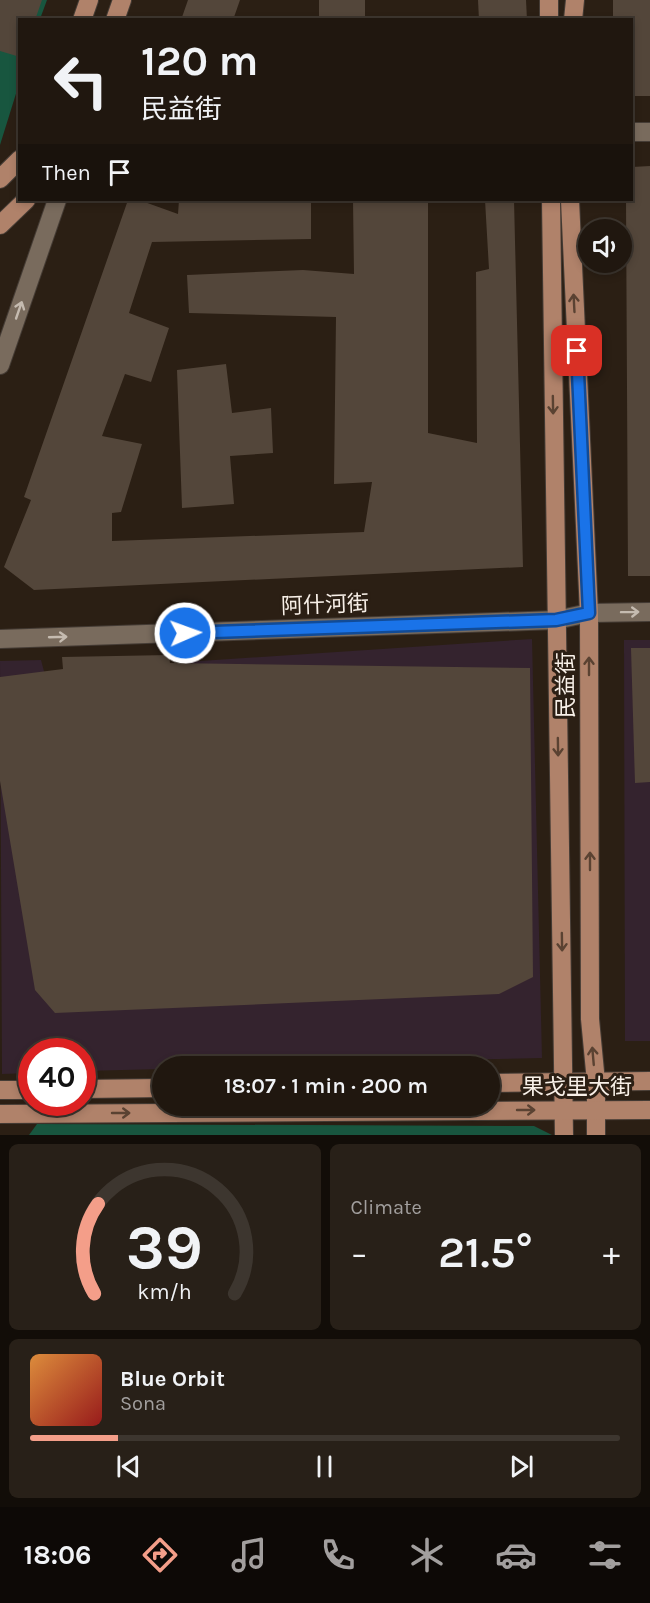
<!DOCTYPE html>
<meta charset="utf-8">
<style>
body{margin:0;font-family:Karla,"Noto Sans SC",sans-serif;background:#282018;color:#f1f3f6;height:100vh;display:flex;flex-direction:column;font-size:22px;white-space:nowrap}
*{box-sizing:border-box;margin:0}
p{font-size:20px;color:#a29f9e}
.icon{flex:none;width:33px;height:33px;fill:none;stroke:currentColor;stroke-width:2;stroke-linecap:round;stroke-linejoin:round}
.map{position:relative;height:1135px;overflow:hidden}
.side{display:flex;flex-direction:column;gap:9px;padding:9px;background:#120d08;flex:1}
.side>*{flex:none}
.hud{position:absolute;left:18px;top:18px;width:615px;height:183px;border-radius:0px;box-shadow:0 3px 9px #0003,0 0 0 2px #3d362f;background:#20170f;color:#f1f3f6;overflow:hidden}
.controls{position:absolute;left:578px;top:219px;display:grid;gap:12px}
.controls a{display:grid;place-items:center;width:54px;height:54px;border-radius:50%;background:#20170f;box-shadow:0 3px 9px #0003,0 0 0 2px #3d362f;font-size:30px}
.speed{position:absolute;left:18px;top:1038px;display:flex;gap:12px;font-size:30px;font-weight:700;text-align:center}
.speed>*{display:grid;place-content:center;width:78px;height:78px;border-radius:50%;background:#20170f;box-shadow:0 3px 9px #0003,0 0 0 2px #3d362f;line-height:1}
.speed .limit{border:9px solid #d22;background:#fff;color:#111}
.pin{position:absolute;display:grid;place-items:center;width:51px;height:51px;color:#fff;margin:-26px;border-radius:12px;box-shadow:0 3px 9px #0006}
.me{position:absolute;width:66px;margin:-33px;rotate:88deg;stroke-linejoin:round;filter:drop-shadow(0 0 4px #0008)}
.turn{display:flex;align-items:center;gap:21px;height:126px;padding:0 24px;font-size:27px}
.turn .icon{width:78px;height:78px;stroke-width:2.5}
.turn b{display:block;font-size:42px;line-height:51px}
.then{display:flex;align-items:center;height:57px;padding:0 24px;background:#0003;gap:12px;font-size:22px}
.big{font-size:45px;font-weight:600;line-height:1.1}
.side .tile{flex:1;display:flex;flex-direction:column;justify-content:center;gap:9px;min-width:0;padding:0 21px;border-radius:9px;background:#282018}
.side .dial{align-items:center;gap:0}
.dial svg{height:156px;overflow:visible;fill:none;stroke:#3d362f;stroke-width:7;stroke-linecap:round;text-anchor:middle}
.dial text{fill:#f1f3f6;stroke:none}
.song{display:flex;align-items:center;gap:18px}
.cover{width:72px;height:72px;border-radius:9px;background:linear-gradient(135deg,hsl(30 70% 55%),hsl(0 70% 35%))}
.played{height:6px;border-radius:3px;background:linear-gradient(90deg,#f49e89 15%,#3d362f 15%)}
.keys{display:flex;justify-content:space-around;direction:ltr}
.heat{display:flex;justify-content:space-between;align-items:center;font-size:33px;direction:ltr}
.side .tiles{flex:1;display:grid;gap:9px;grid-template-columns:1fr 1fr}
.tile:last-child{grid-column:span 2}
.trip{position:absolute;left:152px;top:1056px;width:348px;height:60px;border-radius:30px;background:#20170f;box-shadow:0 3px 9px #0003,0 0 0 2px #3d362f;font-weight:600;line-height:60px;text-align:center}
.tabs{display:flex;height:96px;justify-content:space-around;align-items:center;background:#0d0906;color:#a29f9e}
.tabs .icon{width:42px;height:42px}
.tabs .on{color:#f49e89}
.tabs b{font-size:27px;color:#f1f3f6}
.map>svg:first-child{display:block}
.commercial{fill:#34232e}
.green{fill:#18563f}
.building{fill:#53463a}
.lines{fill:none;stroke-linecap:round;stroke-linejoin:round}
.minor-casing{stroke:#453c35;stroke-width:20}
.major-casing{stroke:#453c35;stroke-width:20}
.minor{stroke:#796b5d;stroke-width:18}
.major{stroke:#b0826a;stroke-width:18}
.oneway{stroke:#5a4232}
.oneway2{stroke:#c5bbb0}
.route-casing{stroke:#114b97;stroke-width:15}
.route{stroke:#1a73e8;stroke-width:10}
.labels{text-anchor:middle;stroke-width:6;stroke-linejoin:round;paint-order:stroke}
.street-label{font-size:22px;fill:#f8f0e8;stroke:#2b1f14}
</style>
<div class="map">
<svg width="650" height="1135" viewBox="0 0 650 1135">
<rect width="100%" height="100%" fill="#2b1f14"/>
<!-- commercial -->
<g class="commercial">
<polygon points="532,639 542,1058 162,1066 162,1069 83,1071 82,1052 32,1052 31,1073 2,1074 0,661 41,660 96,868 188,868 185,662"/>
<polygon points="624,640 650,640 650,1041 625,1041"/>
</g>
<!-- green -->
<g class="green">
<polygon points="0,0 47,0 40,19 20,20 19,84 0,145"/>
<polygon points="37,1124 534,1126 552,1135 29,1135"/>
</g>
<!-- building -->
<g class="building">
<polygon points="0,0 42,0 35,20 20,20 20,57 0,51"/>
<polygon points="188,0 240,0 233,20 181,20"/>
<rect x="319" y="0" width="46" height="20"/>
<polygon points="478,0 526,0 527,20 479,20"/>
<polygon points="613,0 650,0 650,96 632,96 632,20 613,20"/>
<polygon points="650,166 650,576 628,576 626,200 632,200 632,167"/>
<polygon points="128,200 139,200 178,214 179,200 311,200 311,239 152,242 129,313 169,328 151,382 125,374 102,436 142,444 121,512 112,513 112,541 364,532 372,482 334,484 336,317 189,313 187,275 303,270 354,274 353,200 428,200 428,433 477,443 476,272 489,269 485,200 514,200 523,567 34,590 4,567 31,500 24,497"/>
<polygon points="226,364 232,413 271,408 273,453 230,456 234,504 182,508 177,370"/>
<polygon points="631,648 650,648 650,782 635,783"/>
<polygon points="169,655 170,663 530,668 533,977 499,994 55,1013 35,990 0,781 0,677 63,669 62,657"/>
</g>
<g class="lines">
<defs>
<g id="minor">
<polyline points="632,132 650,132"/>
<polyline points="0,365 57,200"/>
<polyline points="0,639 556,620 589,613 650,612"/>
</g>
<g id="major">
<polyline points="549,0 549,20"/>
<polyline points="82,20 89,0"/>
<polyline points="115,20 122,0"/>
<polyline points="573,20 575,0"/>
<polyline points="0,179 20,159"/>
<polyline points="551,200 564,1135"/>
<polyline points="570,200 589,613 590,1019 596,1082 596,1135"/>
<polyline points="0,225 26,200"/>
<polyline points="489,1083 650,1081"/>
<polyline points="82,1089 162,1088"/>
<polyline points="0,1090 32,1090"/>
<polyline points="0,1114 650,1110"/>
</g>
</defs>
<!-- minor casing -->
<use href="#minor" class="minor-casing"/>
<!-- major casing -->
<use href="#major" class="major-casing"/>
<!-- minor -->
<use href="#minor" class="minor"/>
<!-- major -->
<use href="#major" class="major"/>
</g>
<!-- one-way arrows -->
<defs><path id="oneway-shaft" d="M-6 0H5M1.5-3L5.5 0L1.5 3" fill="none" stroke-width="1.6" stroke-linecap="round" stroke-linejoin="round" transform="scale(1.5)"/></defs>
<g class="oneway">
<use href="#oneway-shaft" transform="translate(574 303) rotate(-93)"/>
<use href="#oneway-shaft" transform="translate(553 405) rotate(89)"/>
<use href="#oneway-shaft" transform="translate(589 666) rotate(-90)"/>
<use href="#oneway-shaft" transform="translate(558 747) rotate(89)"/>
<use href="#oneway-shaft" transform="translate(590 861) rotate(-90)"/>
<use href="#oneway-shaft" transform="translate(562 942) rotate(89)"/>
<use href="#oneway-shaft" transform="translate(593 1056) rotate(-95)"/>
<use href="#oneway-shaft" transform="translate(526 1110)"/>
<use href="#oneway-shaft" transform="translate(121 1113)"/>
</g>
<g class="oneway2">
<use href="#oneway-shaft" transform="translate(19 310) rotate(-71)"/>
<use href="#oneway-shaft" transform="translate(630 612) rotate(-1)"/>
<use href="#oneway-shaft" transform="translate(58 637) rotate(-2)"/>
</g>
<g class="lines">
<defs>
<polyline id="route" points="185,633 556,620 589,613 577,351"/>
</defs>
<!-- route casing -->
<use href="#route" class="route-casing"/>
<!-- route -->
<use href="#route" class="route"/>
</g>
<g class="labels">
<!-- street labels -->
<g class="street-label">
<text transform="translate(325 604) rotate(-2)" y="8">阿什河街</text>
<text transform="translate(565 685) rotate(-90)" y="8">民益街</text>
<text x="577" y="1094">果戈里大街</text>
</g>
</g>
</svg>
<div class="controls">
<a><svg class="icon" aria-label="sound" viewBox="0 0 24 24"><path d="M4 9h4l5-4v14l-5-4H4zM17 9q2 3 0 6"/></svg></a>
</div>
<div class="speed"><div class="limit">40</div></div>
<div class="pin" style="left:577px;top:351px;background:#d93025"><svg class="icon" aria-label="arrive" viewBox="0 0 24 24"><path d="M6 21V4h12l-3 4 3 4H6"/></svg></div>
<svg class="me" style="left:185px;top:633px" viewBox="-20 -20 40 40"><circle r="17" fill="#1a73e8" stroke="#fff" stroke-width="3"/><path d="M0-11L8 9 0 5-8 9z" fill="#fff"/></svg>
<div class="trip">18:07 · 1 min · 200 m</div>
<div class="hud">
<div class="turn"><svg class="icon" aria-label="left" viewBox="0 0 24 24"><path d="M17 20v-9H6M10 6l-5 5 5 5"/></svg><div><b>120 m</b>民益街</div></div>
<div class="then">Then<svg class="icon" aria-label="arrive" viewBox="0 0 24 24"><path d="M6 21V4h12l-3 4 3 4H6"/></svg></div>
</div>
</div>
<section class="side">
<div class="tiles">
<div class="tile dial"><svg viewBox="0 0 100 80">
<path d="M14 69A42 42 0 1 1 86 69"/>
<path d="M14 69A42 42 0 0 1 16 23" stroke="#f49e89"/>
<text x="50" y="56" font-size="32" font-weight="700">39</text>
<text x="50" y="72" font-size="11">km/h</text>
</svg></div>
<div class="tile"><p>Climate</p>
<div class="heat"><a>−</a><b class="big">21.5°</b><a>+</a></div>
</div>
<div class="tile">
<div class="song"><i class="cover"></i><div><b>Blue Orbit</b><p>Sona</p></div></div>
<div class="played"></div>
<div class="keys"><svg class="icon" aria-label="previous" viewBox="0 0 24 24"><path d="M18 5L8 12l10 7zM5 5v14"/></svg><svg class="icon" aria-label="pause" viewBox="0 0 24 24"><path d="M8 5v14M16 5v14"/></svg><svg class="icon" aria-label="next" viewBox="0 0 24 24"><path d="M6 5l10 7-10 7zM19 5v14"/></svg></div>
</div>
</div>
</section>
<nav class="tabs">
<b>18:06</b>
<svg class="icon on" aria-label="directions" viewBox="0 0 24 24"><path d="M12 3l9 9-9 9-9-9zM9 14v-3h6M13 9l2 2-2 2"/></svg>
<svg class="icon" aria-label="music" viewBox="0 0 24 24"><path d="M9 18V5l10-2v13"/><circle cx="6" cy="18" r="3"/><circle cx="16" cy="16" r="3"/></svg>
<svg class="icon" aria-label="phone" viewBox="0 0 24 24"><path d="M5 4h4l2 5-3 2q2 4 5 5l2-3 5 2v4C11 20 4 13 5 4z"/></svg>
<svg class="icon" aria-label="climate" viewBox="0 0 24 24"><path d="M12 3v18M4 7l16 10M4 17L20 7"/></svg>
<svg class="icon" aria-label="car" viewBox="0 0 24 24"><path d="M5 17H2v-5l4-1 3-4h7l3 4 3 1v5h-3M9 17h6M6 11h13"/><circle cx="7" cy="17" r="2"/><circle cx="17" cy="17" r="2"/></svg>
<svg class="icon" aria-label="filters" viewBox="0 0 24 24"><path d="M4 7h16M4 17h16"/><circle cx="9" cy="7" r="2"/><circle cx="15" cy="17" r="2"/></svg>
</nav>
